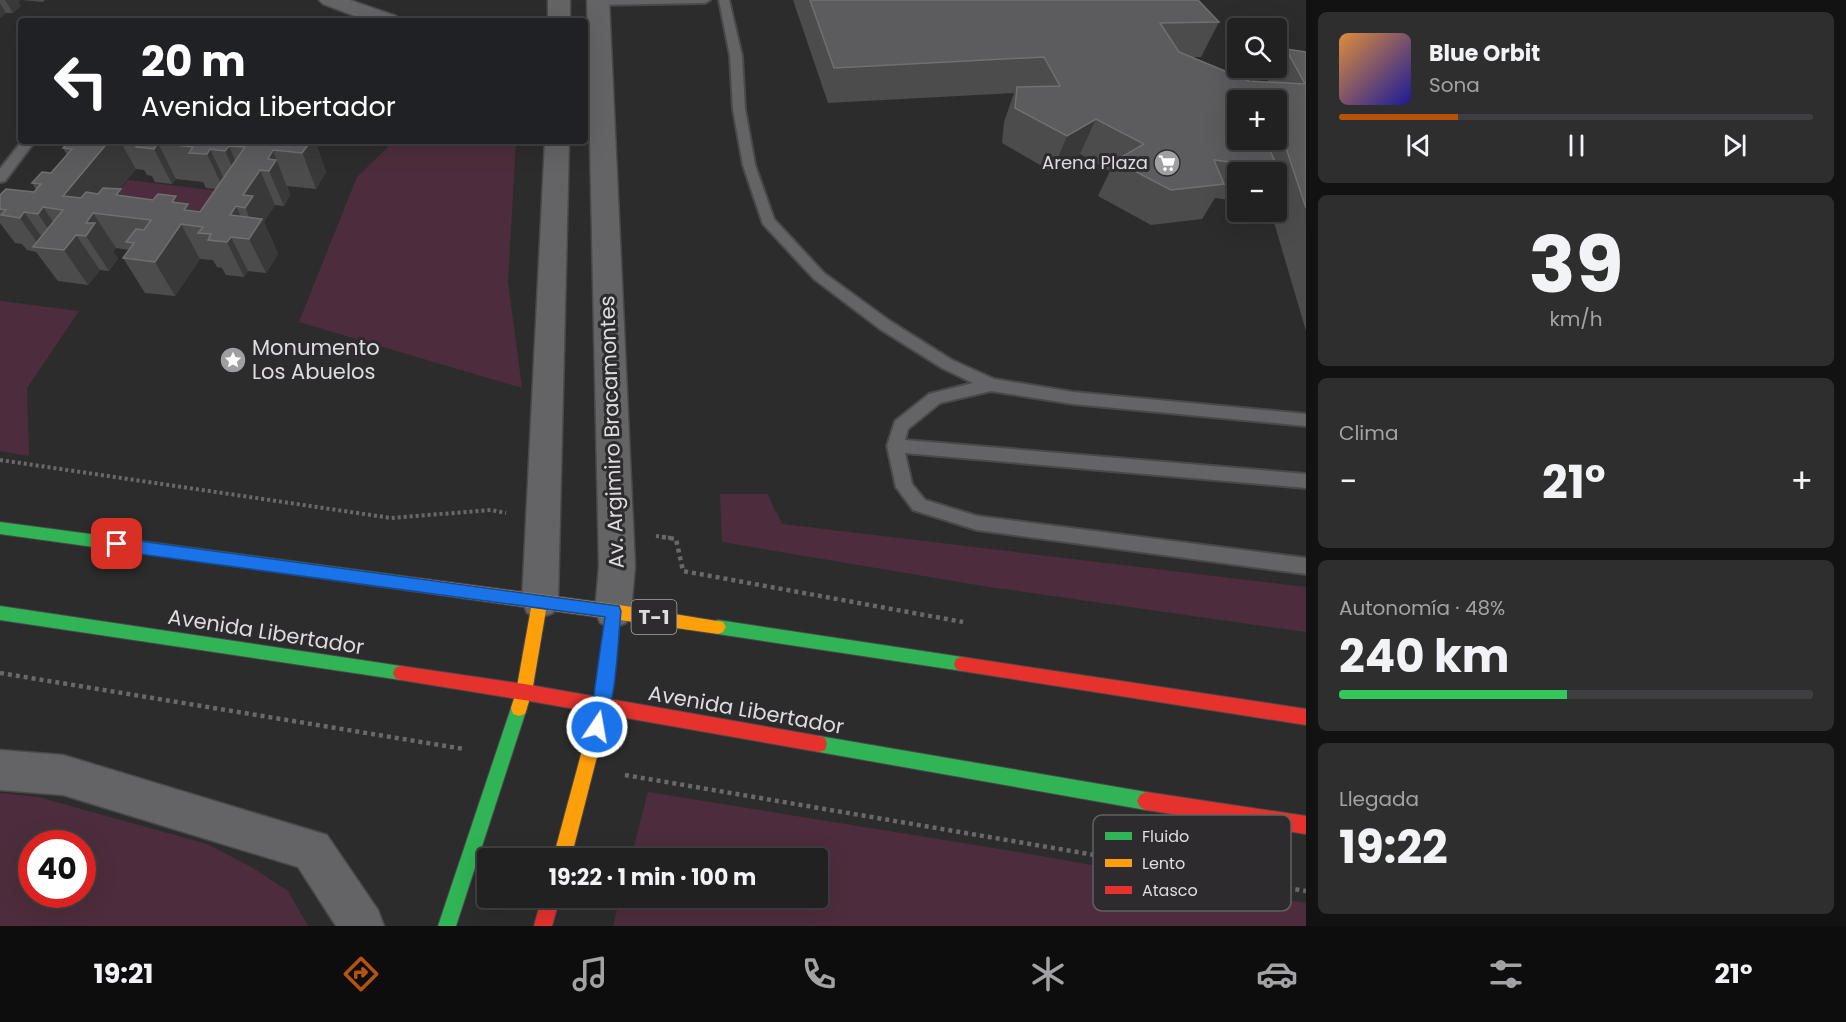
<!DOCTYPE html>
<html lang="es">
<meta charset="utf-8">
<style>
body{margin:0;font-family:Poppins,sans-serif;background:#2e2e2f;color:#f1f3f6;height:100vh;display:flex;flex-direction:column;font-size:22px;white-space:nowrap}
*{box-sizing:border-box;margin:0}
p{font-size:20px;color:#a2a3a5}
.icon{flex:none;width:33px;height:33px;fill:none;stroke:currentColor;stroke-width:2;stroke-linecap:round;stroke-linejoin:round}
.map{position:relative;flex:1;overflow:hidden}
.side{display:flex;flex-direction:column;gap:12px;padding:12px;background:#131213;width:540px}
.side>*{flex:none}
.hud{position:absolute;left:18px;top:18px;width:570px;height:126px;border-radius:6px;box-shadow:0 6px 24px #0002,0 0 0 2px #3f3e40;background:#202124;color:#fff;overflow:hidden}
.controls{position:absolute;left:1227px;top:18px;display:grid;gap:12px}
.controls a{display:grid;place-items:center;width:60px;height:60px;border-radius:6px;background:#222122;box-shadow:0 6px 24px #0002,0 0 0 2px #3f3e40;font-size:30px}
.speed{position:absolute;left:18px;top:830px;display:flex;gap:12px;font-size:30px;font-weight:700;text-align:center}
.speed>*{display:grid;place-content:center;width:78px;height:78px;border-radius:50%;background:#222122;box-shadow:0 6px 24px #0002,0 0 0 2px #3f3e40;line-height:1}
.speed .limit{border:9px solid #d22;background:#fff;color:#111}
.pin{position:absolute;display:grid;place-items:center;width:51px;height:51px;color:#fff;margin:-26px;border-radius:12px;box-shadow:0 3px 9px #0006}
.me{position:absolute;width:66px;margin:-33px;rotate:12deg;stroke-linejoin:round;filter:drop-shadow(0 0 4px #0008)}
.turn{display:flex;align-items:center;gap:21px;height:126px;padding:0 24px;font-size:27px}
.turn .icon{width:78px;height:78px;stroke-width:2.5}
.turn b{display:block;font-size:42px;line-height:51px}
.big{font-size:45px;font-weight:700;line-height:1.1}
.side .tile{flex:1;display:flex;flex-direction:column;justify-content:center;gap:9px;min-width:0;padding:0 21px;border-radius:9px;background:#2e2e2f}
.side .dial{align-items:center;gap:0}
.dial b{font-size:78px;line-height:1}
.song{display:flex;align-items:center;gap:18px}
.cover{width:72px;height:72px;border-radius:9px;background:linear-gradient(135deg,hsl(30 70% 55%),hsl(240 70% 35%))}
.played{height:6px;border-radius:3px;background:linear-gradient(90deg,#b45309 25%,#3f3e40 25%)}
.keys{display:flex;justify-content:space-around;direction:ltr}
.heat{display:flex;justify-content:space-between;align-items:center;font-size:33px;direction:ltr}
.charge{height:9px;border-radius:4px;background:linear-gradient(90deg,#34c759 48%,#3f3e40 0)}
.trip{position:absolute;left:477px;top:848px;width:351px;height:60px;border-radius:6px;background:#222122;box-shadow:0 6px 24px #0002,0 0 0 2px #3f3e40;font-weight:700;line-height:60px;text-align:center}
.tabs{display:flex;height:96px;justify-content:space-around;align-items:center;background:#0e0d0e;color:#a2a3a5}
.tabs .icon{width:42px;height:42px}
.tabs .current{color:#b45309}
.tabs b{font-size:27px;color:#f1f3f6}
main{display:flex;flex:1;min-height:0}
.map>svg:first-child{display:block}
.green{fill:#4d2d3d;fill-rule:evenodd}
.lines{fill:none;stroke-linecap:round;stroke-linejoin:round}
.lane-casing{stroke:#4a494a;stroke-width:4}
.street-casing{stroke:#4a494a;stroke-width:3}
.fast-casing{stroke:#4a494a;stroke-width:2}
.slow-casing{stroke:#4a494a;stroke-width:2}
.jam-casing{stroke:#4a494a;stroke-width:2}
.path-far1{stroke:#69686a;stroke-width:4;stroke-dasharray:3 3;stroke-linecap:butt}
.path{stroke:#69686a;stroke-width:4.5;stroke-dasharray:4 4;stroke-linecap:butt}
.lane{fill:#646365;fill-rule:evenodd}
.street{fill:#646365;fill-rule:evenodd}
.fast{fill:#30b455;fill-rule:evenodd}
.slow{fill:#ff9f0a;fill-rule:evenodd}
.jam{fill:#e5322d;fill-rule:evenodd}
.wall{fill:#4d4c4d;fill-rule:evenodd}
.shaded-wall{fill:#3a393a}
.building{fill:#5c5b5d;stroke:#707071;stroke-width:1.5}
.route{fill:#1a73e8;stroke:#114b97;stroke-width:1.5}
.labels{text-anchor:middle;stroke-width:6;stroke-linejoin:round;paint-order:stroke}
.far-poi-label{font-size:18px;fill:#dddcde;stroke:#2d2b2e;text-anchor:end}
.shield{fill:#2d2b2e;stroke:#a8a7a9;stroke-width:1.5}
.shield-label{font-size:20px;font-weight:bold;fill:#dddcde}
.poi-label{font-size:21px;fill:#dddcde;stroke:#2d2b2e;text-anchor:start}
.street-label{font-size:21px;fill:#dddcde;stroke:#2d2b2e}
.key{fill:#2d2b2e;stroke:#626063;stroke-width:1.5}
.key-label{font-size:16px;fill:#dddcde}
</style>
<main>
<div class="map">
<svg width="1306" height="926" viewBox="0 0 1306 926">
<rect width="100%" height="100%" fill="#2d2c2d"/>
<!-- green -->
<g class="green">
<polygon points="394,141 516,141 508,282 522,388 299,322 357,177"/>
<polygon points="128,180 251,195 225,234 98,218"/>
<polygon points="0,301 79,311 27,388 29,456 0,451"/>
<polygon points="720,494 767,494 782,524 1306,587 1306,632 989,587 722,542"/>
<polygon points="648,792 1018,852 1306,903 1306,926 613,926 620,897 818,897 818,858 631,858"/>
<path d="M0,793L38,797L207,844L253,868L288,891L308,926H0ZM32,843H82V894H32Z"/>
</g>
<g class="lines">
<defs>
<g id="lane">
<polygon points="594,0 710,0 705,3 598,5 594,4"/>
<polygon points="719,0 729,0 742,56 745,109 755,165 774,219 824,273 890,321 952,360 994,379 1073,392 1306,414 1306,426 1073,404 991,391 940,403 908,429 905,440 1306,474 1306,488 905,453 912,484 925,500 977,516 1306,558 1306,574 977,530 913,510 896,487 887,446 895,421 929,394 973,383 942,368 880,329 814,279 763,224 743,165 733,109 730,56"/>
<polygon points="22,141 35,141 5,181 0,182 0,169"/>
</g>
<g id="street">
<polygon points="319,0 350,0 396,16 399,21 368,21 323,4"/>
<rect x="548" y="0" width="22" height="21"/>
<polygon points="587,0 609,0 635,566 631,611 626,623 613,628 600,623 595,611 599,566"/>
<polygon points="545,141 569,141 558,601 553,613 540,618 527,613 522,601"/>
<polygon points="0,750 63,755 327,835 378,910 384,926 336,926 298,867 63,795 0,790"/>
</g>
<g id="fast">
<polygon points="0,522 418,578 423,580 425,585 423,590 418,592 0,534"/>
<polygon points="0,606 401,666 407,668 409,673 407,678 401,680 0,620"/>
<polygon points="718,620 962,657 968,659 970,664 968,669 962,671 718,634 713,632 710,627 713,622"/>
<polygon points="519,700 525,702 527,708 456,926 438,926 511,708 513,702"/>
<polygon points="819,736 1146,792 1152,795 1155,801 1152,807 1146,810 819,752 813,750 811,744 813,738"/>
</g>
<polygon id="slow" points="418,578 613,604 723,622 726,627 723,632 718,634 620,620 610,706 571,858 553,858 594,706 605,618 546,610 532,692 525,714 519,716 513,714 511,708 516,692 531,608 418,592 413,590 411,585 413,580"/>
<g id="jam">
<polygon points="962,657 1306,709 1306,725 962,671 956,669 954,664 956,659"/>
<polygon points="401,666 524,684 819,736 825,738 827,744 825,750 819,752 524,700 401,680 395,678 393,673 395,668"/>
<polygon points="1146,792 1306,816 1306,834 1146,810 1140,807 1137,801 1140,795"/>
<polygon points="542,897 560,897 552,926 534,926"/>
</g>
</defs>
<!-- lane casing -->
<use href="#lane" class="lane-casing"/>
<!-- street casing -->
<use href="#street" class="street-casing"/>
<!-- fast casing -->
<use href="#fast" class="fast-casing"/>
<!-- slow casing -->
<use href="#slow" class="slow-casing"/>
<!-- jam casing -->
<use href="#jam" class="jam-casing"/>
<!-- path-far1 -->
<g class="path-far1">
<polyline points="0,460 391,518 491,510 506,513"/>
<polyline points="656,536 672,538"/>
</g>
<!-- path -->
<g class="path">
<polyline points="662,537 676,539 683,571 963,622"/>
<polyline points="0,673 464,749"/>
<polyline points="625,775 1306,891"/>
</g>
<!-- lane -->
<use href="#lane" class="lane"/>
<!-- street -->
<use href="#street" class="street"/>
<!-- fast -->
<use href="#fast" class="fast"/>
<!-- slow -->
<use href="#slow" class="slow"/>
<!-- jam -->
<use href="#jam" class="jam"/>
</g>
<!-- wall -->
<g class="wall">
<polygon points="0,0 20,0 18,2 21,6 13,13 6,13 0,18"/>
<polygon points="21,0 45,0 43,2"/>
<path d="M793,0H1198L1219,22L1201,57H1192L1249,81L1267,82L1275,68H1276V65L1286,49L1306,52V331L1271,212H1276V172H1238V201L1215,198L1202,219L1151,225L1098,196L1110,171L1080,154L1052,172L1002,143L1004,122L1014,93L828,103ZM1238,100H1276V140H1238Z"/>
<path d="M69,141H315L326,172L316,189L287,186L290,195L284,206L275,205L264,222L278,254L266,273L248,271L244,277L226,275L222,268L217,267L213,260L200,259L175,296L145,293L123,258L129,250L116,248L113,252L118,258L109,271L100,270L88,285L58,281L36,252L27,250L22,244L15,243L0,223V195L34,192L36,190L32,183L51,173L67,155L63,148ZM136,169L144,170L147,175L152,176L155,182L172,184L176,179L203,182L206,188L216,189L200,212L192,211L188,204L125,197L121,189H119Z"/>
</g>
<!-- shaded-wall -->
<g class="shaded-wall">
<polygon points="5,0 20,0 18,2 21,6 13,13"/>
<polygon points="0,3 6,13 0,18"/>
<polygon points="1096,119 1080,154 1052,172 1067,136"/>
<polygon points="109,141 120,141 136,169 99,214 93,213 116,248 113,252 118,258 109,271 86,236 63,196"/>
<polygon points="298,141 315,141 326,172 316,189"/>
<polygon points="158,143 176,179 172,184 154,149"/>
<polygon points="229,146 244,181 241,186 225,151"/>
<polygon points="210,149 227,185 224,190 207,154"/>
<polygon points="273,150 290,195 284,206 269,171 268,159"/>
<polygon points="260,170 275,205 264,222 278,254 266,273 249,239 230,215 236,206 250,237 255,229 245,208 243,195"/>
<polygon points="121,189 138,219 116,195"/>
<polygon points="176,196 192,225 172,202"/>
<polygon points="188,204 200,226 184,210"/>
<polygon points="43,207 67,242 62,249 38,214"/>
<polygon points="24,212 49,247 41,248 20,218"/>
<polygon points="181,224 200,259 175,296 155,262"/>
<polygon points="76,235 100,270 88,285 64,250"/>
<polygon points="231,237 248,271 244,277 227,242"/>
</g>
<!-- building -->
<g class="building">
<polygon points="810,0 1198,0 1219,22 1160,23 1179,52 1249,81 1305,84 1286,49 1306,52 1306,208 1276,118 1276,100 1238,100 1238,140 1265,140 1278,168 1214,160 1224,184 1171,190 1115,161 1144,144 1096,119 1067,136 1015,108 1017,87 1060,86 1044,57 834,68"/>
<polygon points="70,141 109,141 63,196 81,198 86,192 98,194 103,188 121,189 116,195 153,200 158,194 176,196 172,202 188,204 184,210 200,212 245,147 229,146 225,151 210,149 207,154 189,153 193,147 158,143 154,149 136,147 140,141 136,141 311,141 302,153 273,150 268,159 276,160 269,171 260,170 243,195 253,196 245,208 236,206 230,215 262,219 249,239 231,237 227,242 208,240 211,234 198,233 203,227 181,224 155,262 123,258 134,243 126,242 136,229 144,230 151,220 93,213 86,223 95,223 86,236 76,235 64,250 33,247 63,210 43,207 38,214 24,212 20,218 1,215 6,210 0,209 0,195 6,189 34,192 41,184 32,183 42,172 51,173 72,149 63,148"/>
</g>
<!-- route -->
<path class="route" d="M117,538L619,606L621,611C617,649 617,698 602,733L597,735L591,733C588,727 603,632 605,617L117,551L112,549L110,544L112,540Z"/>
<!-- icons -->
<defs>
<symbol id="supermarket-disc" viewBox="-11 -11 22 22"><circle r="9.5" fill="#9f9ea0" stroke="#2d2b2e"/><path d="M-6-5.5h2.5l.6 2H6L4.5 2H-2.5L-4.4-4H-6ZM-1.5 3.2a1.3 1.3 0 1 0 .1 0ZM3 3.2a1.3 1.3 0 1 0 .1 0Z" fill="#fff"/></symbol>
<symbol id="sight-disc" viewBox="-11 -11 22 22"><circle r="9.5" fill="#9f9ea0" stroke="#2d2b2e"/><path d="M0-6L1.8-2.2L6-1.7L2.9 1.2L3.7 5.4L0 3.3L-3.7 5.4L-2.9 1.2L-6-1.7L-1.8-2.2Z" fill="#fff"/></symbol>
</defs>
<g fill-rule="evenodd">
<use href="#supermarket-disc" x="1152" y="148" width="30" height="30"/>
<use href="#sight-disc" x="218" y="345" width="30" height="30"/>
</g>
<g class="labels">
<!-- far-poi labels -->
<g class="far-poi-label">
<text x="1148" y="169">Arena Plaza</text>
</g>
<!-- shield labels -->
<rect class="shield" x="631.5" y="600" width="45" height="34" rx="4.5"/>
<g class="shield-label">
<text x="654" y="624">T-1</text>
</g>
<!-- poi labels -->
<g class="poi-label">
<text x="252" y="355">Monumento<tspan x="252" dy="24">Los Abuelos</tspan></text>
</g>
<!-- street labels -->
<g class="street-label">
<text transform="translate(612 432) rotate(-92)" y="7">Av. Argimiro Bracamontes</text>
<text transform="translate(266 632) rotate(9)" y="7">Avenida Libertador</text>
<text transform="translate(746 710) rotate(10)" y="7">Avenida Libertador</text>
</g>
</g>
<!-- legend -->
<rect x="1093" y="815" width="198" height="96" rx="9" class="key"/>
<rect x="1105" y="832" width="27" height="8" fill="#30b455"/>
<rect x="1105" y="859" width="27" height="8" fill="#ff9f0a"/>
<rect x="1105" y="886" width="27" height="8" fill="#e5322d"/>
<g class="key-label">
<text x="1142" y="842">Fluido</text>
<text x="1142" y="869">Lento</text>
<text x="1142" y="896">Atasco</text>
</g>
</svg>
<div class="controls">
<a><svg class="icon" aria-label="search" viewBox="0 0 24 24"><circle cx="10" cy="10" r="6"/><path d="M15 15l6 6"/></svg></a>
<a>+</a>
<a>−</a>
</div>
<div class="speed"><div class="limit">40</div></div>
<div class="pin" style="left:117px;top:544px;background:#d93025"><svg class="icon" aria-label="arrive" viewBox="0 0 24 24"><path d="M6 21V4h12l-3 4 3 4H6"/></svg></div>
<svg class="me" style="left:597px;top:727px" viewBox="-20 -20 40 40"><circle r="17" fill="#1a73e8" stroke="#fff" stroke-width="3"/><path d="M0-11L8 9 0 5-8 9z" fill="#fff"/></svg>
<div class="trip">19:22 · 1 min · 100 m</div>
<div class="hud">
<div class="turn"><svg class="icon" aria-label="left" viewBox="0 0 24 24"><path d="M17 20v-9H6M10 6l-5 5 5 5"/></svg><div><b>20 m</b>Avenida Libertador</div></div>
</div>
</div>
<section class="side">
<div class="tile">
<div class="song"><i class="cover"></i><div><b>Blue Orbit</b><p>Sona</p></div></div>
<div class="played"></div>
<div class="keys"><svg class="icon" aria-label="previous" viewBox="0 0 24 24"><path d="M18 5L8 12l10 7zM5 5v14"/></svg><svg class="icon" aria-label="pause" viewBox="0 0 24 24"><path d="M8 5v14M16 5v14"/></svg><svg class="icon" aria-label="next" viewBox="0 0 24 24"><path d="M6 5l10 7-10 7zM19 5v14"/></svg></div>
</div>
<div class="tile dial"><b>39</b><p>km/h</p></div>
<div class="tile"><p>Clima</p>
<div class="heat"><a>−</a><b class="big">21°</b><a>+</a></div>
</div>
<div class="tile"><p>Autonomía · 48%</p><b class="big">240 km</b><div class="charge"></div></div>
<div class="tile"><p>Llegada</p><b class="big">19:22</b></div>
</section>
</main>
<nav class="tabs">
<b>19:21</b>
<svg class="icon current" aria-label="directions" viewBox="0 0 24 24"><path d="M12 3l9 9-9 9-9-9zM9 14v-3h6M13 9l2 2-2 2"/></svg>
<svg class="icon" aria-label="music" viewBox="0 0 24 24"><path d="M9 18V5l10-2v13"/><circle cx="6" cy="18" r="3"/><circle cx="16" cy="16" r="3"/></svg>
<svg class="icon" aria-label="phone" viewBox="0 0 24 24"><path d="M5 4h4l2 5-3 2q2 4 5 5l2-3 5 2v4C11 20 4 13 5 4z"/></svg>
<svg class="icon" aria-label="climate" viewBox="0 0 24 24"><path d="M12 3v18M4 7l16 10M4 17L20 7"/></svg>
<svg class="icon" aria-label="car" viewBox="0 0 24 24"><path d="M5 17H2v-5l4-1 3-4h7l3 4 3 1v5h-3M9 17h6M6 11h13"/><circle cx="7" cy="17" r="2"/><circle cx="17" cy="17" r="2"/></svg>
<svg class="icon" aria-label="filters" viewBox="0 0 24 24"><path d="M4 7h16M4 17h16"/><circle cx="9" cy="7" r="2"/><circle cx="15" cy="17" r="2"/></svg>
<b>21°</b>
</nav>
